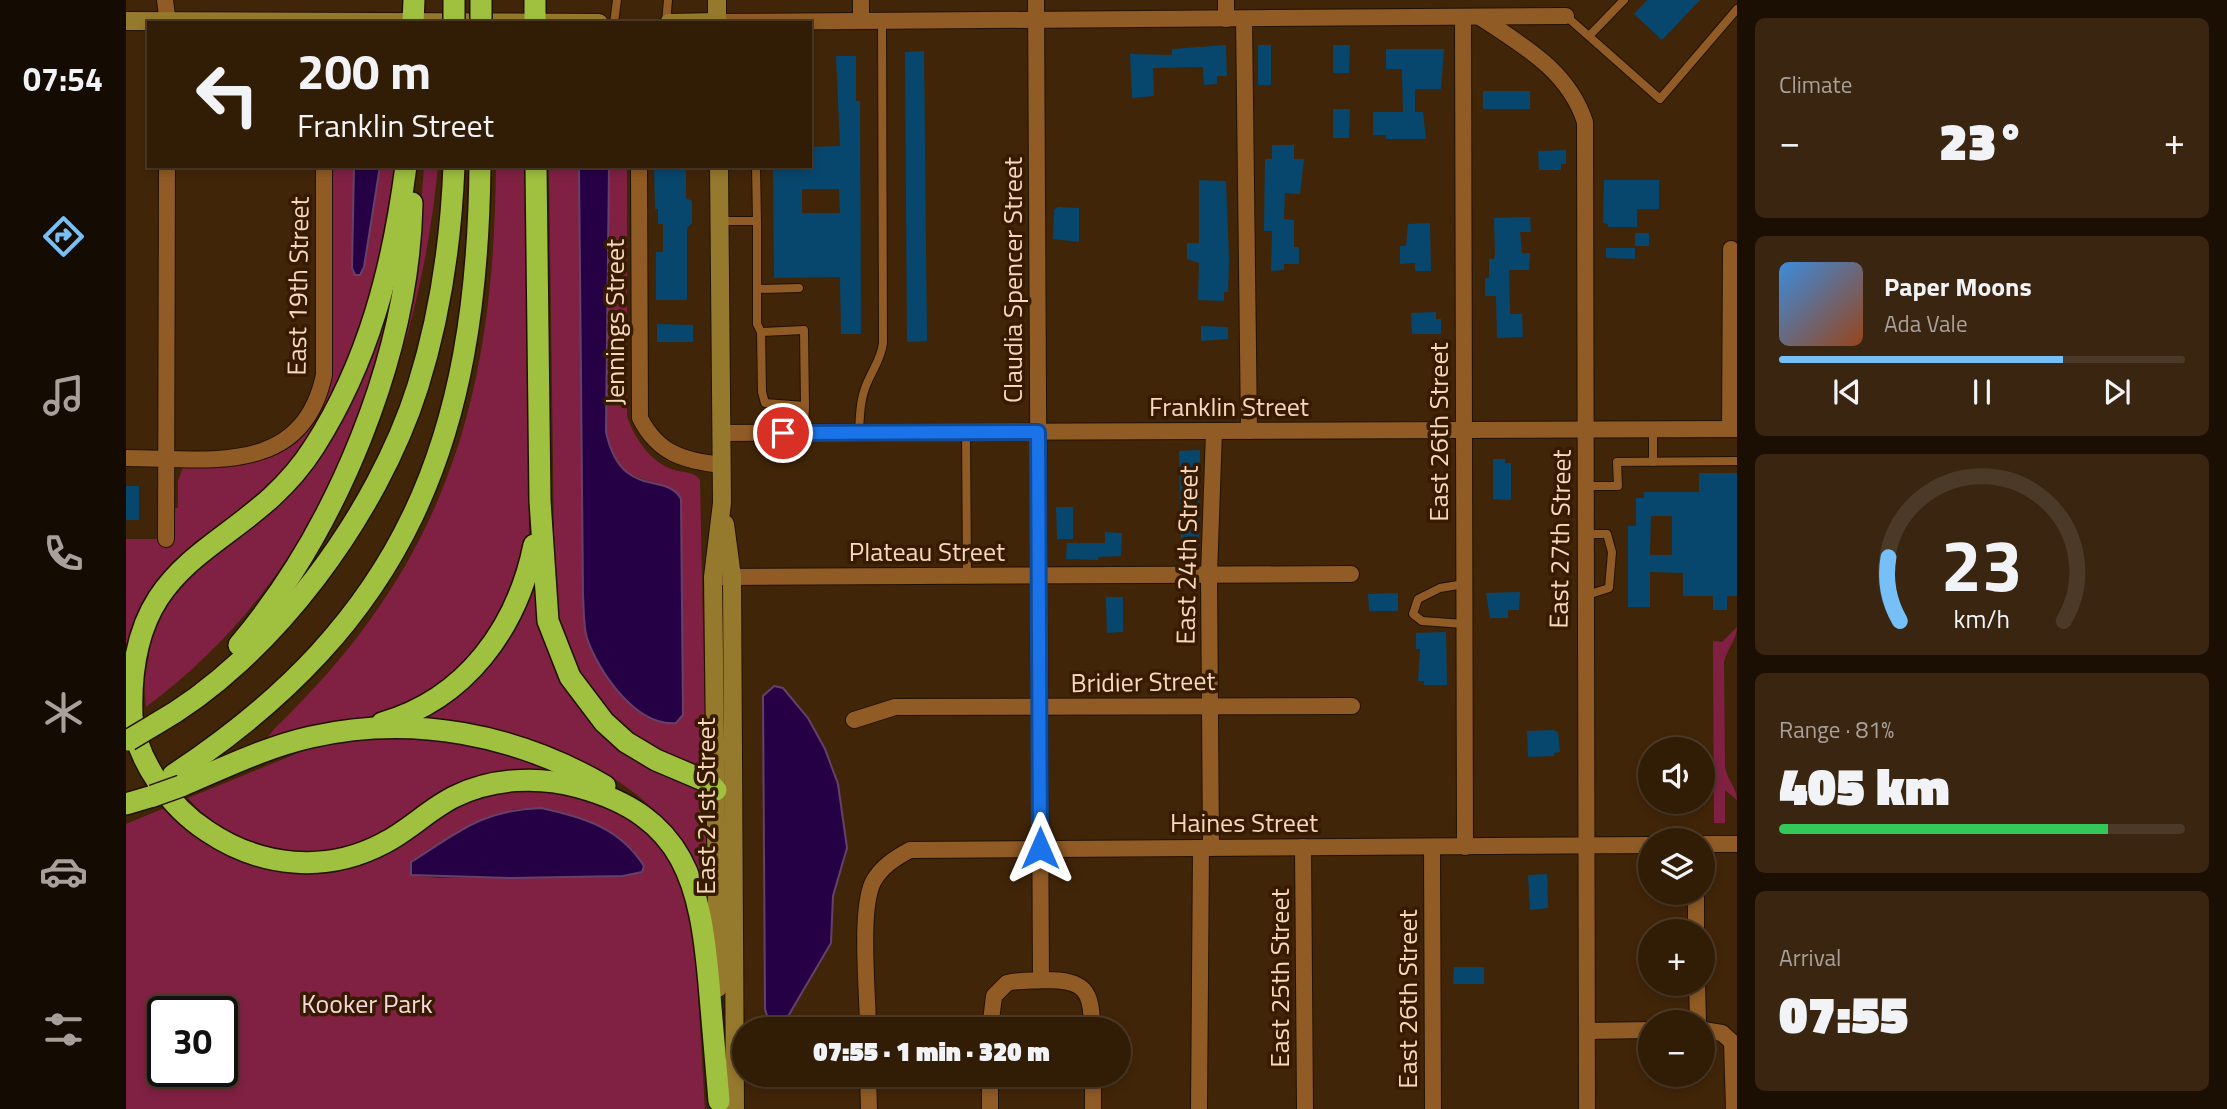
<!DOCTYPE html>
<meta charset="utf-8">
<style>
body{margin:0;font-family:"Titillium Web",sans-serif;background:#392510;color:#f1f3f6;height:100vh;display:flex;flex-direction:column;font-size:26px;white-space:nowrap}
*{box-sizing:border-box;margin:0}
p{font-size:23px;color:#a8a19b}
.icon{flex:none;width:38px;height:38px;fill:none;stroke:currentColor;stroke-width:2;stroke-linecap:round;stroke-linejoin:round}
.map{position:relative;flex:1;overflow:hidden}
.drawer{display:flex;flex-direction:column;gap:18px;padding:18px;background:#1b0f03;width:490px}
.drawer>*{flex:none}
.hud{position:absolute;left:21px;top:21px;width:665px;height:147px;border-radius:0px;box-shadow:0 4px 10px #0003,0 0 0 2px #4c3a28;background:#311c06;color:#f1f3f6;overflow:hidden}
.fabs{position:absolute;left:1512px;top:737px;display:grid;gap:14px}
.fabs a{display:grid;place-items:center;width:77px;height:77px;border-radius:50%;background:#311c06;box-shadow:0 4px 10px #0003,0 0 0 2px #4c3a28;font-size:35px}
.speed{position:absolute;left:21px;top:996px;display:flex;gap:14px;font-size:35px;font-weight:700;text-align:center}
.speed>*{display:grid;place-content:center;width:91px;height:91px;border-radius:50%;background:#311c06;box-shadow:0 4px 10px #0003,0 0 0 2px #4c3a28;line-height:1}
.speed .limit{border:4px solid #111;border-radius:10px;background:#fff;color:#111}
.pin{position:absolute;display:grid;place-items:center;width:60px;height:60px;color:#fff;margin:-30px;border:4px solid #fff;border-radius:50%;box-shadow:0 2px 7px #0007}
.me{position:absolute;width:77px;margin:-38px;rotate:0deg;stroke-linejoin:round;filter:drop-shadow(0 0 5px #0008)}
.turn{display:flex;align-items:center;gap:24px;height:147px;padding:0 35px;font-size:32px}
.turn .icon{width:91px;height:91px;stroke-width:2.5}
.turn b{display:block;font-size:49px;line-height:60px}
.big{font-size:52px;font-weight:800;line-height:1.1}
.drawer .tile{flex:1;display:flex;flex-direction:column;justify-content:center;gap:10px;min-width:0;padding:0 24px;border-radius:10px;background:#392510}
.drawer .dial{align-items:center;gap:0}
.dial svg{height:182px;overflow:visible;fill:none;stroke:#4c3a28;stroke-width:7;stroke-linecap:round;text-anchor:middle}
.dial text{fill:#f1f3f6;stroke:none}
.song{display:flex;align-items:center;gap:21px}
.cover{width:84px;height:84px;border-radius:10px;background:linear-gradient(135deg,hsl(210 70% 55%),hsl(20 70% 35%))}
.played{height:7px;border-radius:4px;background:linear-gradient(90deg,#76c0f7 70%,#4c3a28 70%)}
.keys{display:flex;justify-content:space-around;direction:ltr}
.heat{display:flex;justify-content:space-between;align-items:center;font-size:38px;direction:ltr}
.charge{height:10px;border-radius:5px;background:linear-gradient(90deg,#34c759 81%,#4c3a28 0)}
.trip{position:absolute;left:606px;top:1017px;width:399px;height:70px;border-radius:35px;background:#311c06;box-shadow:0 4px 10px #0003,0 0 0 2px #4c3a28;font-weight:800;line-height:70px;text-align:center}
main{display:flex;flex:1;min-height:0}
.tabs{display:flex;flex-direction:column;width:126px;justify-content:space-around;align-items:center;background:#140b02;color:#a8a19b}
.tabs .icon{width:49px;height:49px}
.tabs .on{color:#76c0f7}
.tabs b{font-size:32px;color:#f1f3f6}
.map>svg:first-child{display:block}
.green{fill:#802144;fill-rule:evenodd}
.water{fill:#260045;stroke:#654169;stroke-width:2}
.building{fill:#08476d;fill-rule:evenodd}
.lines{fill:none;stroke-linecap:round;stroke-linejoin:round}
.lane-casing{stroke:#211102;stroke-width:10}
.street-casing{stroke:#211102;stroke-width:18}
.secondary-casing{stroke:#211102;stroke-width:20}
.highway-casing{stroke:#211102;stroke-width:24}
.lane{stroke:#905b25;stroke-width:8}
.street{stroke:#905b25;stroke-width:16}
.secondary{stroke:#95792d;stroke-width:18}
.highway{stroke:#a0c040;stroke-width:21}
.highway-bridge-casing{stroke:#211102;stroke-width:24;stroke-linecap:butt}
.highway-bridge{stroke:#a0c040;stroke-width:21}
.route-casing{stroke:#114b97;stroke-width:18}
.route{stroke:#1a73e8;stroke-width:12}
.labels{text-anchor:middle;stroke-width:7;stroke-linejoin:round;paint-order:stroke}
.street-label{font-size:26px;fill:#f7d8bd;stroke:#371b00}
.park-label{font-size:26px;fill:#f5d7de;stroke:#371b00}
</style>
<main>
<nav class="tabs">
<b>07:54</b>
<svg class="icon on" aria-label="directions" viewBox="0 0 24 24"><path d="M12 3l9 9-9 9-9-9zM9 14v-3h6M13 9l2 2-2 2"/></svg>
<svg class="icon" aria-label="music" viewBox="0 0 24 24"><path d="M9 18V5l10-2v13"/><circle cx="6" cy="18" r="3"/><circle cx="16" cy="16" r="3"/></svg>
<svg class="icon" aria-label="phone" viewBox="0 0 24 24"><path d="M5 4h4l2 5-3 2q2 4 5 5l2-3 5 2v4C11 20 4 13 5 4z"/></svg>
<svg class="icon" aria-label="climate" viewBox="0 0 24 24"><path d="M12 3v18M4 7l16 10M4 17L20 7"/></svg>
<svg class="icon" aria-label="car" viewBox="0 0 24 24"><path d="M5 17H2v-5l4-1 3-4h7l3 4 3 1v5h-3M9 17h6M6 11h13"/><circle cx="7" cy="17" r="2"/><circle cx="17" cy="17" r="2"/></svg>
<svg class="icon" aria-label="filters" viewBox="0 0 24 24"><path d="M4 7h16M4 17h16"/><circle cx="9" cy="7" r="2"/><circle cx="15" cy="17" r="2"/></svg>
</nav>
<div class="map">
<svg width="1611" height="1109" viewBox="0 0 1611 1109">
<rect width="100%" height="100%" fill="#412508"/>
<!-- green -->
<g class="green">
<path d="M206,166H228L226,268L229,274L234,275L238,267L254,166H269L246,297L218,376L158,477L113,515L69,542L37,575L21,600L0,667V539H48V508H52V481L57,467C134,464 185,465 206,376Z"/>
<path d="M298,166H312C302,271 277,370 234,466L293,237Z"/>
<path d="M370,166H401L403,541L376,622L321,683L257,716L144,745L141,738L149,728C320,564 368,398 370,166Z"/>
<path d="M423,166H453L457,595L554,719L557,714L555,499C526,466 495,497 480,432L483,166H501V416C508,438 525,463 548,470C558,473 567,471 574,480L580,773L506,737L455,682L429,616Z"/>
<path d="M260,297L265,298C228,466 160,602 20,707L18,682L23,655L16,653L41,591L155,497Z"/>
<path d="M412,589L435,673L561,781L580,793V876L574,875C526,770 411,735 303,720L301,712L405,590Z"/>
<path d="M1611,627C1611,639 1601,649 1598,662L1599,767C1601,780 1611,788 1611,800L1599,790V823H1588L1587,641L1596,642Z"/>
<polygon points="281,733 355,740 430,772 285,819 215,851 159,853 113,840 82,820 62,798 189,746"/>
<path d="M413,785C495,812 543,821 562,913L567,914L579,1109H0V824L41,807L68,832L215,865L218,870L349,796ZM415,808C452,816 479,826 508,850L497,876L312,878L285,875L387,809ZM37,1012H96V1071H37Z"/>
</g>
<!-- water -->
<g class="water">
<polygon points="228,166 254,166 238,267 234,275 229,275 226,268"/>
<path d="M453,166H483L480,432C495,501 541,471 555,499L557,715L550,723C510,727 472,671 461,638C457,625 458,608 457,595Z"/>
<polygon points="648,686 657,688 682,718 699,749 712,784 721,848 707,896 705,943 661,1018 652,1021 642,1019 639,1009 637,696"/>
<path d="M415,808C457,817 494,828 518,866L516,872L497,876L385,878L285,875V862C333,832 355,810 415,808Z"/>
</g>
<!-- building -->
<g class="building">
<polygon points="1521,0 1574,0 1536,40 1508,14"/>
<polygon points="1100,45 1101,76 1091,76 1091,84 1078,85 1077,67 1027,68 1028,96 1006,98 1004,54 1046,55 1046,49"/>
<rect x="1132" y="45" width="13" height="40"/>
<polygon points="1207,45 1224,45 1223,73 1207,73"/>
<polygon points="1260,49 1318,49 1315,89 1289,89 1289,112 1297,112 1300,139 1260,139 1260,135 1247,135 1247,112 1277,112 1276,69 1260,69"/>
<polygon points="798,51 801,341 781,342 779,52"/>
<path d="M710,56H730V101H734L735,334H715L714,277L648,278L647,166H684V147L714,146ZM676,189H713L714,213H676Z"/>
<rect x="1357" y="91" width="47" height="18"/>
<polygon points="1207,109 1224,109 1223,138 1207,138"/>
<polygon points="1146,145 1168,145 1168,159 1178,159 1174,194 1159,193 1158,219 1168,220 1168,247 1173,247 1173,264 1158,264 1158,270 1145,271 1146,231 1138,231 1139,159 1146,159"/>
<polygon points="1440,150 1440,164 1435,164 1435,170 1413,170 1412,151"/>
<polygon points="528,166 560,166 560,198 566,201 566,223 561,228 561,300 530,300 530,252 537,252 537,224 532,224 532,209 529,209"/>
<polygon points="1073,180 1100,181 1103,259 1102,292 1098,292 1098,301 1072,300 1073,263 1061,259 1061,243 1073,243"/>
<polygon points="1478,180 1533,180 1533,209 1511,209 1511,227 1482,227 1482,224 1477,223"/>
<polygon points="932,207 953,208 953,242 927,239 928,210"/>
<polygon points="1404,217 1405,232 1394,232 1396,253 1404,253 1403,270 1383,270 1384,314 1396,314 1397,337 1371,338 1370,296 1359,296 1359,278 1363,278 1363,259 1368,259 1369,253 1368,218"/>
<polygon points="1304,223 1305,271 1289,271 1289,263 1274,264 1274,246 1280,246 1282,224"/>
<rect x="1509" y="233" width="14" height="13"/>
<polygon points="1480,248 1509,248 1509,259 1480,258"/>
<polygon points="1310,312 1310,319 1315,319 1315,334 1286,334 1285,313"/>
<polygon points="531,324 567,325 567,342 531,342"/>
<polygon points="1075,326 1102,327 1102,339 1075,341"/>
<polygon points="1074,450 1073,547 1055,547 1053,451"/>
<polygon points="1367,459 1379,459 1379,463 1385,463 1385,500 1367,499"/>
<path d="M1573,473H1611V596H1601V610H1587V596H1557V573L1524,572V607H1502V526H1510V498H1518V492H1573ZM1525,516H1546V555H1524Z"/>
<rect x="0" y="486" width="13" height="34"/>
<polygon points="930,507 947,507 947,539 931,539"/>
<polygon points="979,532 996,533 995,556 972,557 972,560 940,559 941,543 979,543"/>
<polygon points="1394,592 1393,610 1382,610 1382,618 1364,618 1360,593"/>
<polygon points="1272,593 1272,611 1243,611 1242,594"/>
<polygon points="980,597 997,597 997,632 981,633"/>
<polygon points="1320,632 1321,685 1298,685 1298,681 1292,681 1294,649 1290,649 1290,633"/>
<polygon points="1427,730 1432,732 1434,752 1428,753 1428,756 1402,757 1401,731"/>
<polygon points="1421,874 1422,908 1404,910 1402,875"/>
<polygon points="1328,967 1358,967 1358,984 1327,984"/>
</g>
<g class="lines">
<defs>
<g id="lane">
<polyline points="1440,16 1534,99 1611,9"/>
<polyline points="488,23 491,0"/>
<polyline points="540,23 542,0"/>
<polyline points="1464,35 1498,0"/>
<polyline points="593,221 631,221 630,166"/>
<polyline points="631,221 631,324 635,332 636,392 639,403 679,406 678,432"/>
<polyline points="631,289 673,288"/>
<polyline points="635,332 678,330 679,406"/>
<polyline points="840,431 841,576"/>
<path d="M733,432C734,414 734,398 742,381C748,367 755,359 757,343L756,21"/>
<polyline points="1527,462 1527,430"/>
<polyline points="1460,486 1492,486 1491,462 1611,461"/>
<polyline points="1458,596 1483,588 1486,552 1481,534 1459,534"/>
<polyline points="1338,624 1296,621 1287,614 1292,599 1314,588 1338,584"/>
</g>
<g id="street">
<polyline points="39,0 42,23"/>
<polyline points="910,0 915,980"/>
<polyline points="1100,0 1100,19"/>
<polyline points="1337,17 1339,847"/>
<path d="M1354,17C1397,46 1442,70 1459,122L1461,1109"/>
<polyline points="1118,19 1123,431"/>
<polyline points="735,21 735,0"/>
<polyline points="591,22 1440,16"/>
<path d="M513,166L514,418C532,454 559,461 596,465"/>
<polyline points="1604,429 1605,249"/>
<polyline points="595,433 1611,429"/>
<path d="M0,458C81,458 176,478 198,375V166"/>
<polyline points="40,539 41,166"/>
<polyline points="593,577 1225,574"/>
<polyline points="728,720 769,707 1226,706"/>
<polyline points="1577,844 1611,844"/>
<polyline points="1177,847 1179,1109"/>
<polyline points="1306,847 1307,1109"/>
<polyline points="1085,848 1083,575 1088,431"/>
<polyline points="1570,892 1570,931"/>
<polyline points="1571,984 1572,1022"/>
<path d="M742,1029C742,994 733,911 747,882C755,867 769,858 784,850L1524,845"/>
<path d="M864,1029L868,996L881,983C893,980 906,981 919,980C959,980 966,990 966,1029"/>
<polyline points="1577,1030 1596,1033 1606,1042 1608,1109"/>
<polyline points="1461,1031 1524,1030"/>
<polyline points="742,1074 743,1109"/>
<polyline points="864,1074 864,1109"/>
<polyline points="967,1074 967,1109"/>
<polyline points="1073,1109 1075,848"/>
</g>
<g id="secondary">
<polyline points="591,0 591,23"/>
<polyline points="0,21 473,23"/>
<polyline points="543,23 591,22"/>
<polyline points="599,524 606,577 609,1109"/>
<polyline points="592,988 587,577 596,503 593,166"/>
</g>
<g id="highway">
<polyline points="409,0 409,23"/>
<polyline points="287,23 288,0"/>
<path d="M280,166C267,266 243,361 188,447C118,557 0,544 6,716C10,760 44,807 81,831C134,867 200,874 258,843C284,830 304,808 330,796C367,778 413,776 452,787C560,816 574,884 583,984C586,1023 590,1062 593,1101"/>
<polyline points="410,166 414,501 422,621 444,677 478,722 500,742 530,760 582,782 590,790"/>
<path d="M113,645C211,529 283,355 286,203"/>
<path d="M256,723C340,699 391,628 408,545"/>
<path d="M28,725C146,659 252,513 292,386C314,316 325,240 328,166"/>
<path d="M47,775C281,621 351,439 354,166"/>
<path d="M55,786C98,768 140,747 185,737C286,714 390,734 479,786"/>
<polyline points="0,804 27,796"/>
</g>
</defs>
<!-- lane casing -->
<use href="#lane" class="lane-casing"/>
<!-- street casing -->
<use href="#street" class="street-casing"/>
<!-- secondary casing -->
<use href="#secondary" class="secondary-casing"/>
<!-- highway casing -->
<use href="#highway" class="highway-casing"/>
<!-- lane -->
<use href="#lane" class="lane"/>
<!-- street -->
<use href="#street" class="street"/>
<!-- secondary -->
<use href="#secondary" class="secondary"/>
<!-- highway -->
<use href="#highway" class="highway"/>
<defs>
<g id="highway-bridge">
<polyline points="328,0 328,23"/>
<polyline points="355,0 355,23"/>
<polyline points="3,740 28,725"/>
<polyline points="27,796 55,786"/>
</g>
</defs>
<!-- highway-bridge casing -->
<use href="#highway-bridge" class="highway-bridge-casing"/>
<!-- highway-bridge -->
<use href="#highway-bridge" class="highway-bridge"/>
</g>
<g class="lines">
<defs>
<polyline id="route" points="657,433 912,432 914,848"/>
</defs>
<!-- route casing -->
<use href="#route" class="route-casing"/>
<!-- route -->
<use href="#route" class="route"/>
</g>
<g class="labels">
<!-- street labels -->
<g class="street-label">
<text transform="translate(887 280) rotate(-90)" y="9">Claudia Spencer Street</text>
<text transform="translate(172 286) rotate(-89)" y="9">East 19th Street</text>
<text transform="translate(489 322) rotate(-90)" y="9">Jennings Street</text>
<text x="1103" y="416">Franklin Street</text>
<text transform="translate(1313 432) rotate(-90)" y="9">East 26th Street</text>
<text transform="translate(1434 539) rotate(-89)" y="9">East 27th Street</text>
<text x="801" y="561">Plateau Street</text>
<text transform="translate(1061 555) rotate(-89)" y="9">East 24th Street</text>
<text transform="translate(1017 682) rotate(-1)" y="9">Bridier Street</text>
<text transform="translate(580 806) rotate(-90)" y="9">East 21st Street</text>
<text x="1118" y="832">Haines Street</text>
<text transform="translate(1154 978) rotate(-90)" y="9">East 25th Street</text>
<text transform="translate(1282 999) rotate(-90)" y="9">East 26th Street</text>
</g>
<!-- park labels -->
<g class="park-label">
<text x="241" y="1013">Kooker Park</text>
</g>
</g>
</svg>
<div class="fabs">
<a><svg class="icon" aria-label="sound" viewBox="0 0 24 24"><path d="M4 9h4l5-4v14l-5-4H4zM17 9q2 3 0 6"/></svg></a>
<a><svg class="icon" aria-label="layers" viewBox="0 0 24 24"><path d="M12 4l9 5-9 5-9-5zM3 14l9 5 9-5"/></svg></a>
<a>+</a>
<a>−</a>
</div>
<div class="speed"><div class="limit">30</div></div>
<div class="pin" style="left:657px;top:433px;background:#d93025"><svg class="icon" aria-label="arrive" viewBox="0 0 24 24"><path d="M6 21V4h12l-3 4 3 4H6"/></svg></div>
<svg class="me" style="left:914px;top:848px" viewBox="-20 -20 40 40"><path d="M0-17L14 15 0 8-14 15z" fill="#1a73e8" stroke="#fff" stroke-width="4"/></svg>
<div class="trip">07:55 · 1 min · 320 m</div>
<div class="hud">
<div class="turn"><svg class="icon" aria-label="left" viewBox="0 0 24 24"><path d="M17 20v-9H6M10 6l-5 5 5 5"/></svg><div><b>200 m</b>Franklin Street</div></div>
</div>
</div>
<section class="drawer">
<div class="tile"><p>Climate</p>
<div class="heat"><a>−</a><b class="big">23°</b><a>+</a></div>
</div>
<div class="tile">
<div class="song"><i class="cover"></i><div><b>Paper Moons</b><p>Ada Vale</p></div></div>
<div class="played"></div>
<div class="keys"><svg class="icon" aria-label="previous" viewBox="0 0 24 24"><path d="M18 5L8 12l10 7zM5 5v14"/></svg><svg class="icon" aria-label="pause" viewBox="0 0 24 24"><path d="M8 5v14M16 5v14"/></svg><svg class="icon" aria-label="next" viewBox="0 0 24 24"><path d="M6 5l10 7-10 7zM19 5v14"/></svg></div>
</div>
<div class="tile dial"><svg viewBox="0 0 100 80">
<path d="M14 69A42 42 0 1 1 86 69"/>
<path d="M14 69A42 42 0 0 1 9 41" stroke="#76c0f7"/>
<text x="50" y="56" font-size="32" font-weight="700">23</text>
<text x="50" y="72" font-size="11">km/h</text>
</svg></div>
<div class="tile"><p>Range · 81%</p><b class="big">405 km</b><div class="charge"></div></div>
<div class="tile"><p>Arrival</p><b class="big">07:55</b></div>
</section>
</main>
